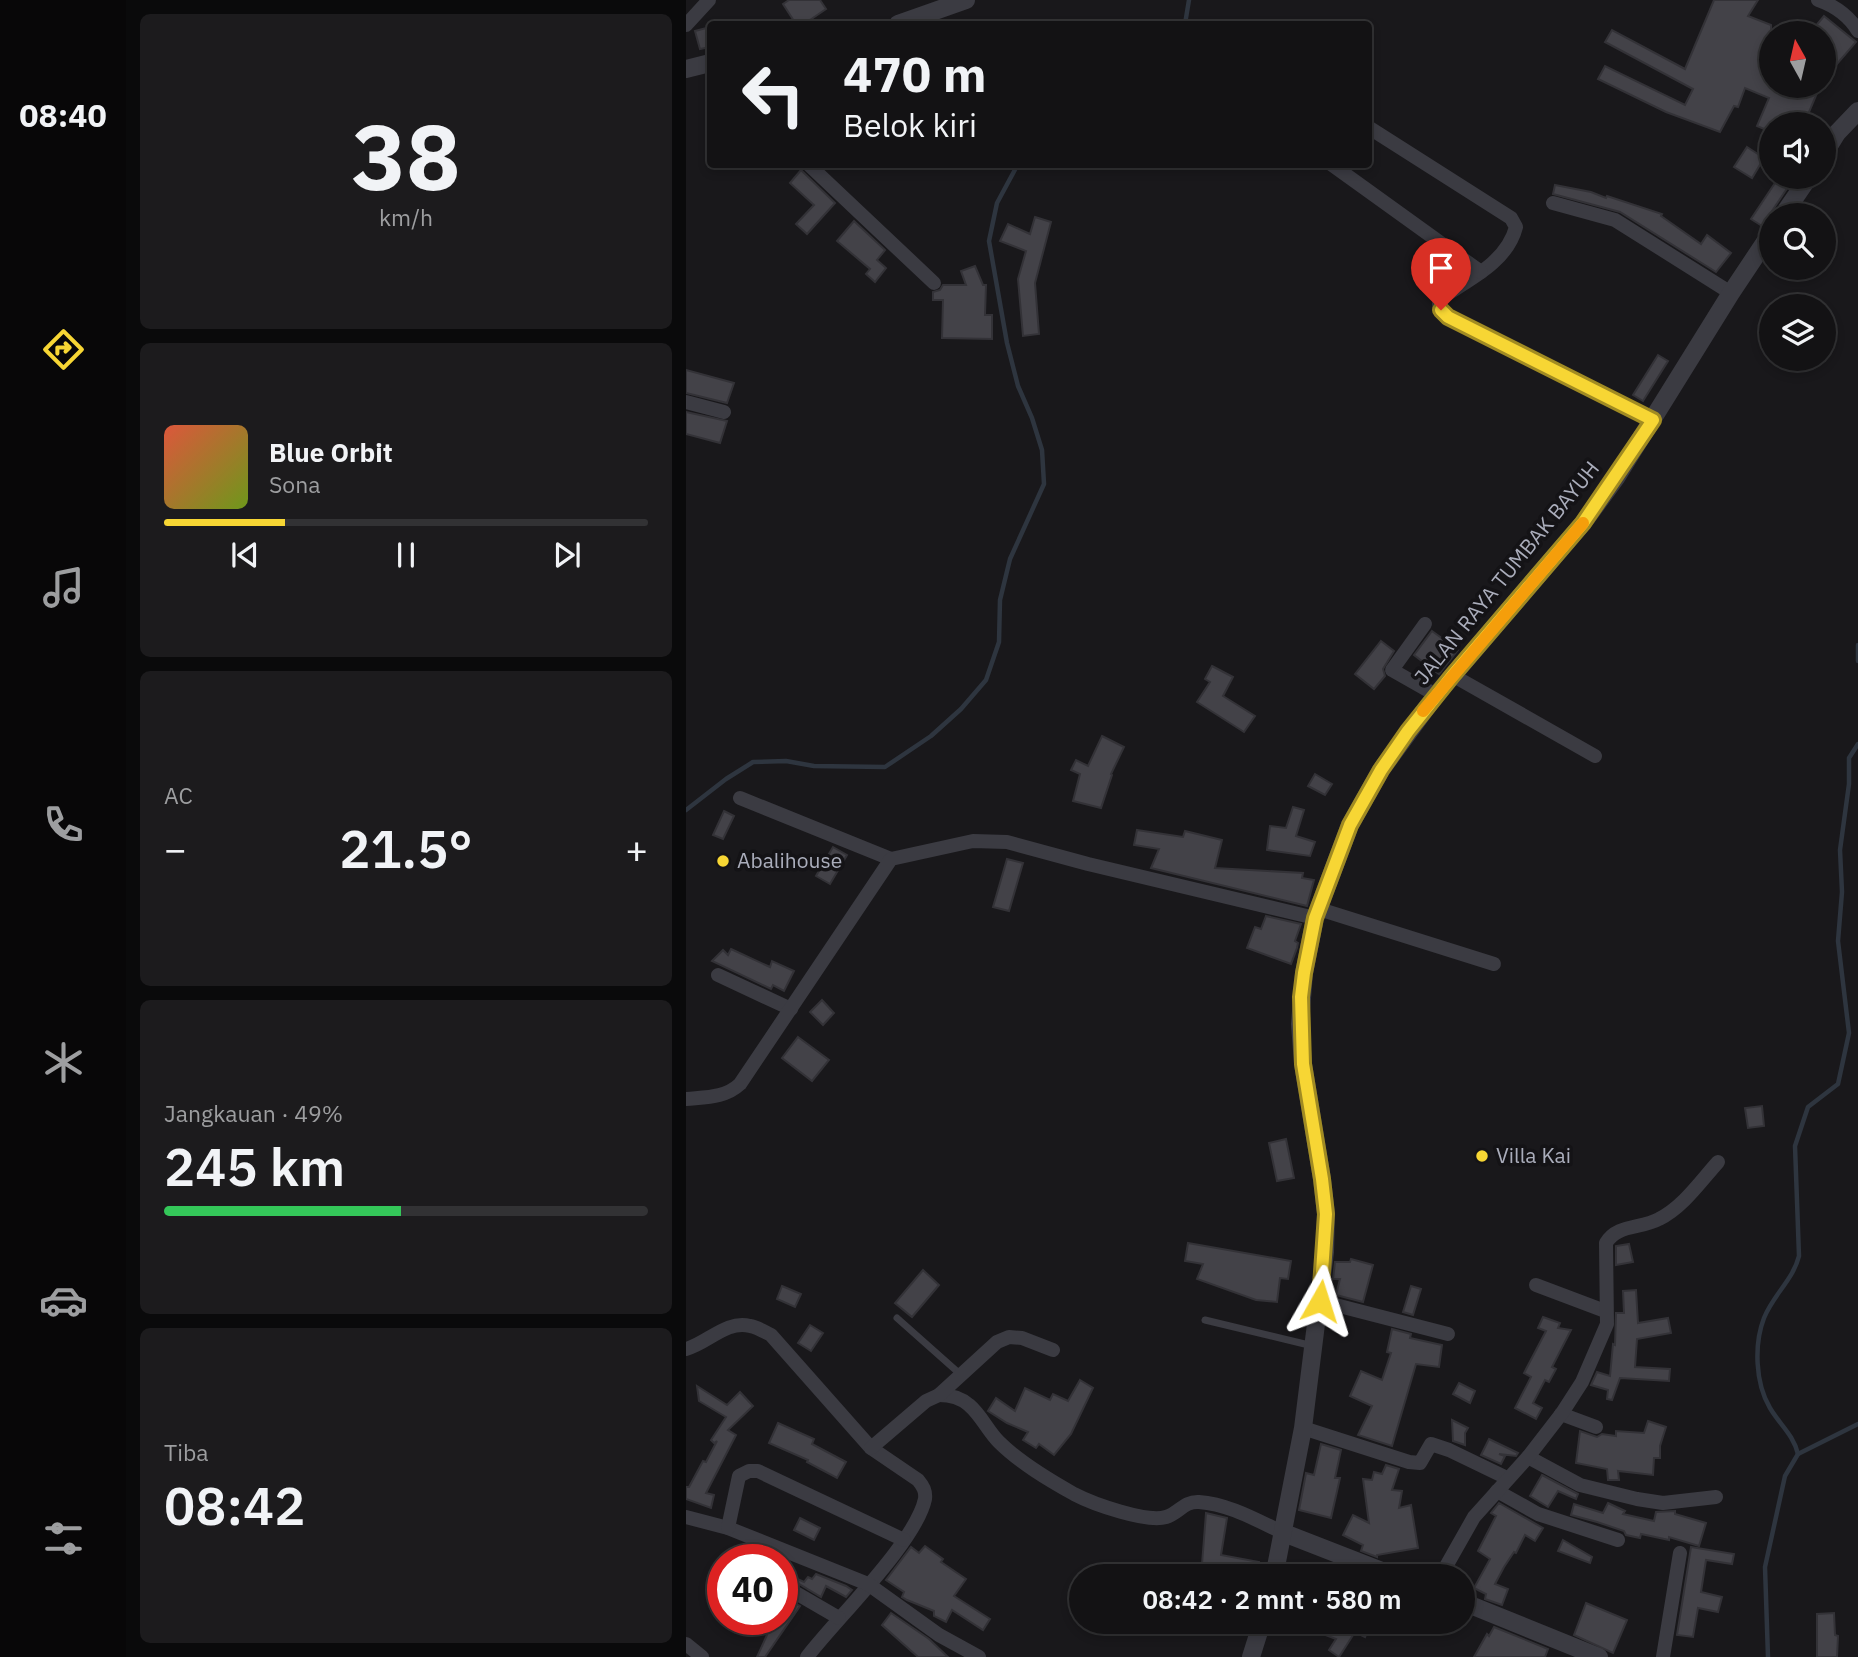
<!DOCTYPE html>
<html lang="id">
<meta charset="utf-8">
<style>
body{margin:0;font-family:"IBM Plex Sans",sans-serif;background:#1c1b1d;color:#f1f3f6;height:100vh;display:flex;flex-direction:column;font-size:26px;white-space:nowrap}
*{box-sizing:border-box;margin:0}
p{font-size:23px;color:#9d9ea0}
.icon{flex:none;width:38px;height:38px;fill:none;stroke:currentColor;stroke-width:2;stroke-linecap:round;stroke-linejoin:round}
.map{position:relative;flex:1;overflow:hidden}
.panel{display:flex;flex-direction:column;gap:14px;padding:14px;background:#0a0a0b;width:560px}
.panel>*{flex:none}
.guide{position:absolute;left:21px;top:21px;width:665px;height:147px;border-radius:7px;box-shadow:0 4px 10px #0003,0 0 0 2px #323234;background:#131214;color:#f1f3f6;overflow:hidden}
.needle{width:46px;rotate:352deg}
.fabs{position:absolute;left:1073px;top:21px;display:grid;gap:14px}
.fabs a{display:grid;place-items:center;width:77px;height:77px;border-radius:50%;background:#131214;box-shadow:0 4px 10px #0003,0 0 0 2px #323234;font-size:35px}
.speed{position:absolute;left:21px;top:1544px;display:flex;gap:14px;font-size:35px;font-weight:700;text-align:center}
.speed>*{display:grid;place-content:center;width:91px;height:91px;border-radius:50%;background:#131214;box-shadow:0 4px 10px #0003,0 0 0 2px #323234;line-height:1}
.speed .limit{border:10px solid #d22;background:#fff;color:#111}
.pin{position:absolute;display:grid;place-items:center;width:60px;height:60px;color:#fff;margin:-72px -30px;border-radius:50% 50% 50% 0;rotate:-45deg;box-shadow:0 0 7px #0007}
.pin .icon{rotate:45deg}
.me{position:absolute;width:77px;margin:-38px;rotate:6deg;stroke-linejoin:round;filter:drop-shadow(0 0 5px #0008)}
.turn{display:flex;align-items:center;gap:24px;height:147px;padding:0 21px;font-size:32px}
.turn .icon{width:91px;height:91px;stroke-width:2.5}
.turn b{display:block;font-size:49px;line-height:60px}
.big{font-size:52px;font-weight:600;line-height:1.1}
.panel .widget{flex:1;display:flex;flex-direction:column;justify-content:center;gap:10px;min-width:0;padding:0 24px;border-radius:10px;background:#1c1b1d}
.panel .dial{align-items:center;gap:0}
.dial b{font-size:91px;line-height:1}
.song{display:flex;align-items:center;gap:21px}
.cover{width:84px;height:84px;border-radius:10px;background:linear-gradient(135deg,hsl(10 70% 55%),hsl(80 70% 35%))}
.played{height:7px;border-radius:4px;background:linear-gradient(90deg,#f7d634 25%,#323234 25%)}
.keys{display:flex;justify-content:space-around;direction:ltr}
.heat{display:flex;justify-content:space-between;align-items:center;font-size:38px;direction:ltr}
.charge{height:10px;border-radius:5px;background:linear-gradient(90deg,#34c759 49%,#323234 0)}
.trip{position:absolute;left:383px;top:1564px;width:406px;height:70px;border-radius:35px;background:#131214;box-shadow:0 4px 10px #0003,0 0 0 2px #323234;font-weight:600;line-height:70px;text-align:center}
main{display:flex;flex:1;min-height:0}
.tab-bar{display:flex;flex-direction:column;width:126px;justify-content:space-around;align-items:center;background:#080708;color:#9d9ea0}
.tab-bar .icon{width:49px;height:49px}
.tab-bar .active{color:#f7d634}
.tab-bar b{font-size:32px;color:#f1f3f6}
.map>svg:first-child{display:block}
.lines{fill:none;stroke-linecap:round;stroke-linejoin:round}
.stream{stroke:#2e353f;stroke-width:4.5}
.building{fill:#434248;stroke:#333237;stroke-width:2}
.service{stroke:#3b3b42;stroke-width:7}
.minor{stroke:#3b3b42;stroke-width:14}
.tertiary{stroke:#3b3b42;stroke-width:18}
.route-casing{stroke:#a18b22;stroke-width:18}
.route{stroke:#f7d634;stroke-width:12}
.slow{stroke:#f59e0b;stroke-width:12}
.poi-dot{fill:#f7d634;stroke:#141316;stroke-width:2.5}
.labels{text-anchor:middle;stroke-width:7;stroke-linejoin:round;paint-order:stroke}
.street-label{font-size:21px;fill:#aaadbb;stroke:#141316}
.poi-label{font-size:21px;fill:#aaadbb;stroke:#141316;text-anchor:start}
</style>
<main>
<nav class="tab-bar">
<b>08:40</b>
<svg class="icon active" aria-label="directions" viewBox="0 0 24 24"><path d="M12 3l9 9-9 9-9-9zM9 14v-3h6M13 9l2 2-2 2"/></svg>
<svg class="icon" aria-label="music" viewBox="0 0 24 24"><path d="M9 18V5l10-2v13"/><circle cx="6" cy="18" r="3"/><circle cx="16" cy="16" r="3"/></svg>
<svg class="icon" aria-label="phone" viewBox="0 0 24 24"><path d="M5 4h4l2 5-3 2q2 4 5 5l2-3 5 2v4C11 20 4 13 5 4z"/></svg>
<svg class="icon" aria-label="climate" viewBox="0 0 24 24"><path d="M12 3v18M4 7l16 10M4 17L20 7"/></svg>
<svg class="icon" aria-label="car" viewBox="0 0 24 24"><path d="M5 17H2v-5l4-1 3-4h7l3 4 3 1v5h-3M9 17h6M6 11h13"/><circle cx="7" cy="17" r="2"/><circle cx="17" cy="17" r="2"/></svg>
<svg class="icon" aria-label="filters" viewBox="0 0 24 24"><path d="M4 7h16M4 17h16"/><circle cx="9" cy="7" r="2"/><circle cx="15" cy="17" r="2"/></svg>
</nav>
<section class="panel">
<div class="widget dial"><b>38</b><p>km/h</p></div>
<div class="widget">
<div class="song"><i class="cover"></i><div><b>Blue Orbit</b><p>Sona</p></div></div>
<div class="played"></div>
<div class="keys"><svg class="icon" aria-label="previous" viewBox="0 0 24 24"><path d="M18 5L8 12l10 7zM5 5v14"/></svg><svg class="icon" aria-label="pause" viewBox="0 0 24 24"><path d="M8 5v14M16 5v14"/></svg><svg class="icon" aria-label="next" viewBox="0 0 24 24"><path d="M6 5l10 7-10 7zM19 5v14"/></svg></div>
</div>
<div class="widget"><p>AC</p>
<div class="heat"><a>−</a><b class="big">21.5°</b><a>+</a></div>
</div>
<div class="widget"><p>Jangkauan · 49%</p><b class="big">245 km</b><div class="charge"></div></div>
<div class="widget"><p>Tiba</p><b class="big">08:42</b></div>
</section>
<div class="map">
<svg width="1172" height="1657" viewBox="0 0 1172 1657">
<rect width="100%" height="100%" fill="#19181b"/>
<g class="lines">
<!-- stream -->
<g class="stream">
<polyline points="499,24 503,0"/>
<polyline points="1172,645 1172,661"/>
<polyline points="0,810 40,779 67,762 100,761 128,766 199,767 245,736 275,709 300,680 313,642 314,600 324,559 358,484 356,450 346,418 332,386 321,343 303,241 311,203 332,164"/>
<path d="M1112,1454C1107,1434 1094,1425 1084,1408C1069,1383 1068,1344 1078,1318C1087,1295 1107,1280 1113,1256L1109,1146L1122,1107L1152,1084L1163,1033L1152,941L1156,892L1154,850L1163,784V758L1172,744"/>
<polyline points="1082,1657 1079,1567 1099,1476 1112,1454 1172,1424"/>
</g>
</g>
<!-- building -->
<g class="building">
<polygon points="103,0 134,0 140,9 118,24 110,24 97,4"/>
<polygon points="1028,0 1072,0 1062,16 1085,25 1085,86 1134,86 1118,124 1085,124 1085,132 1071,126 1083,98 1059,88 1052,107 1048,106 1034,132 980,112 912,79 919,66 999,105 1007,89 919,42 926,30 999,69"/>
<polygon points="1138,16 1170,42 1144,72 1138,67 1138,33 1124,33"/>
<polygon points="24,27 24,47 14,49 9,31"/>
<polygon points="1061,147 1078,158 1066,178 1048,167"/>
<polygon points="115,170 149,203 121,234 110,224 128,205 104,183"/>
<polygon points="1093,177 1099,177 1106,181 1076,226 1065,219"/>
<polygon points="869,185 905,192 920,198 921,196 976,214 975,216 1015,244 1021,235 1045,253 1030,272 934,212 867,194"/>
<polygon points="349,217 365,222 349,283 353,334 337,336 332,279 340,251 314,241 322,224 344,234"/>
<polygon points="168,221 199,250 191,260 200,268 189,282 180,274 184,269 151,241"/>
<polygon points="289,266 297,285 300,285 299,315 306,315 306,339 256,338 257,300 247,300 247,292 254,290 257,285 280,285 275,271"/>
<polygon points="972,355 982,361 957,401 947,395"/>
<polygon points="0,370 48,383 41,403 0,393"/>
<polygon points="0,412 41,421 34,443 0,434"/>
<polygon points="746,631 772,650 753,674 728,655"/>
<polygon points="695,641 708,651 697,669 699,676 688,689 669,674"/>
<polygon points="526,666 547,677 537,696 569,716 558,732 511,702 524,682 519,679"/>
<polygon points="416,736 438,747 425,774 426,775 415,808 387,801 394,774 385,770 390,760 402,766"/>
<polygon points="629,774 646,784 639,795 622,786"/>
<polygon points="607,807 618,810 610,836 629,842 624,856 581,850 584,826 600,828"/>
<polygon points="38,811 48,816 37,839 27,835"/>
<polygon points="451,830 497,837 499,831 536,840 529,868 617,873 616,878 628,880 621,906 465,868 473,849 448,845"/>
<polygon points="147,847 161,855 144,884 130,876"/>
<polygon points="321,859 337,863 323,911 307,907"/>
<polygon points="580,916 615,924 609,941 612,943 611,948 605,964 561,948 569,927 575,929"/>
<polygon points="45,949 84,967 86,961 108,971 98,991 87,985 85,989 26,961 37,950 42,955"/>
<polygon points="136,1000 148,1013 137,1025 124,1012"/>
<polygon points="112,1037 143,1060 126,1081 96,1058"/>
<polygon points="1076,1106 1078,1126 1062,1128 1059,1108"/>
<polygon points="600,1139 608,1178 591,1181 583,1143"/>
<polygon points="502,1243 605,1261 602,1279 594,1278 591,1302 570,1300 511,1279 517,1264 499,1261"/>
<polygon points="943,1244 947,1262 930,1265 930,1246"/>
<polygon points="665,1259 687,1265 677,1302 650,1295 654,1279 647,1279 649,1262 664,1262"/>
<polygon points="237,1270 253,1285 226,1317 209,1303"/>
<polygon points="96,1286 115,1294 109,1307 91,1299"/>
<polygon points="725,1286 735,1289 727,1315 717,1312"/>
<polygon points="950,1290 952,1323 982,1318 985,1333 951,1339 949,1367 984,1369 983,1381 934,1378 926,1400 921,1399 922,1390 905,1385 911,1372 924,1376 927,1344 929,1345 930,1313 938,1313 937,1291"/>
<polygon points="857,1317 874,1323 872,1328 885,1330 866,1367 870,1369 863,1382 859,1380 847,1403 856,1408 850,1419 829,1408 845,1377 838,1373 860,1331 852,1328"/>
<polygon points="124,1325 137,1333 125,1351 112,1343"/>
<polygon points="706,1329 725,1334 724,1338 756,1345 753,1367 730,1364 706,1446 672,1435 686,1406 664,1396 675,1371 696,1380 705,1353 701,1352"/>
<polygon points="394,1380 407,1388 385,1434 368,1455 353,1444 350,1448 337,1440 342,1432 321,1423 302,1411 310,1398 329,1411 339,1388 364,1400 367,1394 382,1401"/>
<polygon points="773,1383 789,1391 784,1403 767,1394"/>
<polygon points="11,1386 41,1405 54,1392 67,1406 42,1430 50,1435 20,1493 28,1495 25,1508 0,1499 0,1487 3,1487 17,1461 20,1462 31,1441 28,1443 25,1440 40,1417 13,1401"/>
<polygon points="766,1420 782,1428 779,1433 779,1445 767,1441"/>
<polygon points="962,1421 980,1427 974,1446 974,1458 968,1458 967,1475 932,1471 933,1480 922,1480 921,1469 890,1463 894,1431 911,1437 916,1434 930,1436 930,1431 958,1433"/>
<polygon points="92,1423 128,1439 126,1444 160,1462 151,1478 121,1462 122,1460 83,1443"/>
<polygon points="803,1439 832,1453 830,1456 813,1454 819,1456 815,1464 795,1455"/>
<polygon points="635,1444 655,1450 649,1478 654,1478 645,1518 613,1510 620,1473 628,1475"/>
<polygon points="700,1465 713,1469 706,1490 716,1491 713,1508 725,1505 732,1548 691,1555 691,1557 675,1551 677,1545 657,1535 667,1515 683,1523 677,1479 686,1480 688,1472 696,1474"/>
<polygon points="856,1475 892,1494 890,1499 872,1491 862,1507 844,1496"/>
<polygon points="813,1503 857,1528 849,1541 839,1535 830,1553 828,1552 818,1567 809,1584 822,1589 816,1605 799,1599 800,1594 788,1588 804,1559 792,1551 810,1516 805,1513"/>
<polygon points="922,1503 939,1511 937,1514 968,1521 970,1512 989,1511 989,1514 1020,1523 1013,1546 983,1537 983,1540 955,1534 954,1538 940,1535 938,1531 911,1522 885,1515 888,1504 917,1513"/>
<polygon points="520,1513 541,1518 535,1555 573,1562 570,1577 515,1577"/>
<polygon points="114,1518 134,1528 128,1540 108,1530"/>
<polygon points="877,1540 906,1557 904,1563 872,1551"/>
<polygon points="239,1546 257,1559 255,1562 280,1579 268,1596 304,1619 297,1630 266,1610 260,1622 248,1616 248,1611 221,1600 216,1597 218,1592 200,1580 225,1547 233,1553"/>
<polygon points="1005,1547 1048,1554 1046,1564 1020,1560 1015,1592 1036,1597 1032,1612 1012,1608 1007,1637 991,1635"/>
<polygon points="130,1574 160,1586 166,1590 160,1597 140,1586 135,1597 108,1581 101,1580 103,1575 118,1582 122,1577 126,1579"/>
<polygon points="96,1596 114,1606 79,1657 71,1657 81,1635 53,1619 96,1619 96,1611 103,1602"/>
<polygon points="900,1603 941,1620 927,1653 888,1635"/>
<polygon points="205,1613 243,1639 262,1657 232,1657 196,1625"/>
<polygon points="1148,1613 1149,1635 1152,1636 1151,1657 1131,1657 1131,1614"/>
<polygon points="639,1622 685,1622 679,1637 669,1632 653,1657 643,1650 650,1639 634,1633"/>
<polygon points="808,1627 862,1649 859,1657 788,1657 801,1634 803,1636"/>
</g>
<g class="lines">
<!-- service -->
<g class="service">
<polyline points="211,1318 274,1374"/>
<polyline points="519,1320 627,1346"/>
</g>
<!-- minor -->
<g class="minor">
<path d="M1132,0C1149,6 1163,16 1172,31"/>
<polyline points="0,25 23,0"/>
<path d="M682,127L825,218L830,227C821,262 784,279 755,298L753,304L758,314L967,420"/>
<polyline points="122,164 248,283"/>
<polyline points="645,164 795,272"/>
<polyline points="867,203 929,220 1045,293"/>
<polyline points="0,402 38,412"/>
<polyline points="739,624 706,670 750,695"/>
<polyline points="766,675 909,756"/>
<polyline points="54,798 205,859"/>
<polyline points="633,909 808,964"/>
<polyline points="32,975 105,1009"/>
<path d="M0,1099C20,1097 39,1098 54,1084L205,859L287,841L321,842L402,864L629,918"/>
<polyline points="850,1285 919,1311"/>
<polyline points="634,1301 762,1334"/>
<path d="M0,1349C22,1343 40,1320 64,1326C71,1327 79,1332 85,1335L185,1448L232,1480C237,1486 240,1491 239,1499C230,1542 150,1619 121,1657"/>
<path d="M253,1395C264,1395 275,1398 283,1405C295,1415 302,1431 313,1442C334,1463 363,1480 388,1494C407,1504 461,1523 480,1517C493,1513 498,1501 513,1502C543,1504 572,1521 598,1533"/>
<polyline points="875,1414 910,1427"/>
<polyline points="617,1428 723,1462 734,1463 745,1444 763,1450 821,1478"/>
<polyline points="185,1448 240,1401 253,1395 311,1342 323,1337 336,1338 367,1350"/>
<polyline points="842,1457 894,1485 951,1499 977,1503 1030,1497"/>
<polyline points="811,1491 852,1514 932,1540"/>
<polyline points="0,1517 42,1528 182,1584 253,1635 293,1657"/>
<polyline points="42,1528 53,1476 63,1471 72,1471 218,1540"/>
<path d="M754,1577L788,1517L842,1457L876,1413L896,1382L921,1324L920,1243C931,1224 955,1229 973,1219C997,1207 1014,1182 1032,1162"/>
<polyline points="103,1589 153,1618"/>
<polyline points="0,1644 16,1657"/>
<polyline points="977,1657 994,1553"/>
</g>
<!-- tertiary -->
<g class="tertiary">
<polyline points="212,24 280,0"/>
<polyline points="0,69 24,63"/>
<polyline points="1138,154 1151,133 1172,111"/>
<polyline points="1097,215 1123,177"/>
<polyline points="598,1533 711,1577"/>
<polyline points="588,1577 617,1428 639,1252 640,1214 636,1179 617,1064 614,1024 618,973 629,918 664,825 695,770 750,695 897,523 930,478 1045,293 1085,233"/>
<polyline points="777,1602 913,1657"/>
<polyline points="565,1657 576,1622"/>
</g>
</g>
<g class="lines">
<defs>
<polyline id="route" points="634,1301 640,1214 636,1179 617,1064 615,997 618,973 629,918 664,825 695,770 722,731 766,676 897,523 967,420 762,317 755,310"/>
</defs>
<!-- route casing -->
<use href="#route" class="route-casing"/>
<!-- route -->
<use href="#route" class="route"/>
<!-- slow -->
<polyline class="slow" points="737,711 897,523"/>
</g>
<!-- markers -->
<g class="poi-dot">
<circle cx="37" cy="861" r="7"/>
<circle cx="796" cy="1156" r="7"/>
</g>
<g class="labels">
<!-- street labels -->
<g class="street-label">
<text transform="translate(821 573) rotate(-51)" y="7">JALAN RAYA TUMBAK BAYUH</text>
</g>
<!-- poi labels -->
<g class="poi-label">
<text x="51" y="868">Abalihouse</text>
<text x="810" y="1163">Villa Kai</text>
</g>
</g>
</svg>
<div class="fabs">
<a><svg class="needle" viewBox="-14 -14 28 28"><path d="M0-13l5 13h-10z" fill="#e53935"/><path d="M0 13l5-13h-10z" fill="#9d9ea0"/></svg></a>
<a><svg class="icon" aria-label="sound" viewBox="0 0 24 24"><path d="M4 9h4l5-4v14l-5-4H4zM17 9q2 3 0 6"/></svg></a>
<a><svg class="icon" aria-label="search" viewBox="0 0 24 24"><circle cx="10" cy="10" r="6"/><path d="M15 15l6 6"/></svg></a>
<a><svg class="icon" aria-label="layers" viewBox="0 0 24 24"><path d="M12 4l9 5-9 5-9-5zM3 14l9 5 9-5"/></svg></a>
</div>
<div class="speed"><div class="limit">40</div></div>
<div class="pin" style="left:755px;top:310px;background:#d93025"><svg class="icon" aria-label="arrive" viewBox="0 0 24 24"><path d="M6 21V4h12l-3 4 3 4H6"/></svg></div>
<svg class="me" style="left:634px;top:1301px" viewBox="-20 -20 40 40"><path d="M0-17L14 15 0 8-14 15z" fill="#f7d634" stroke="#fff" stroke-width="4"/></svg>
<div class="trip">08:42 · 2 mnt · 580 m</div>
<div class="guide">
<div class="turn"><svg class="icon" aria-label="left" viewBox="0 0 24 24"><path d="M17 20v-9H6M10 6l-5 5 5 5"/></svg><div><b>470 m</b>Belok kiri</div></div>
</div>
</div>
</main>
